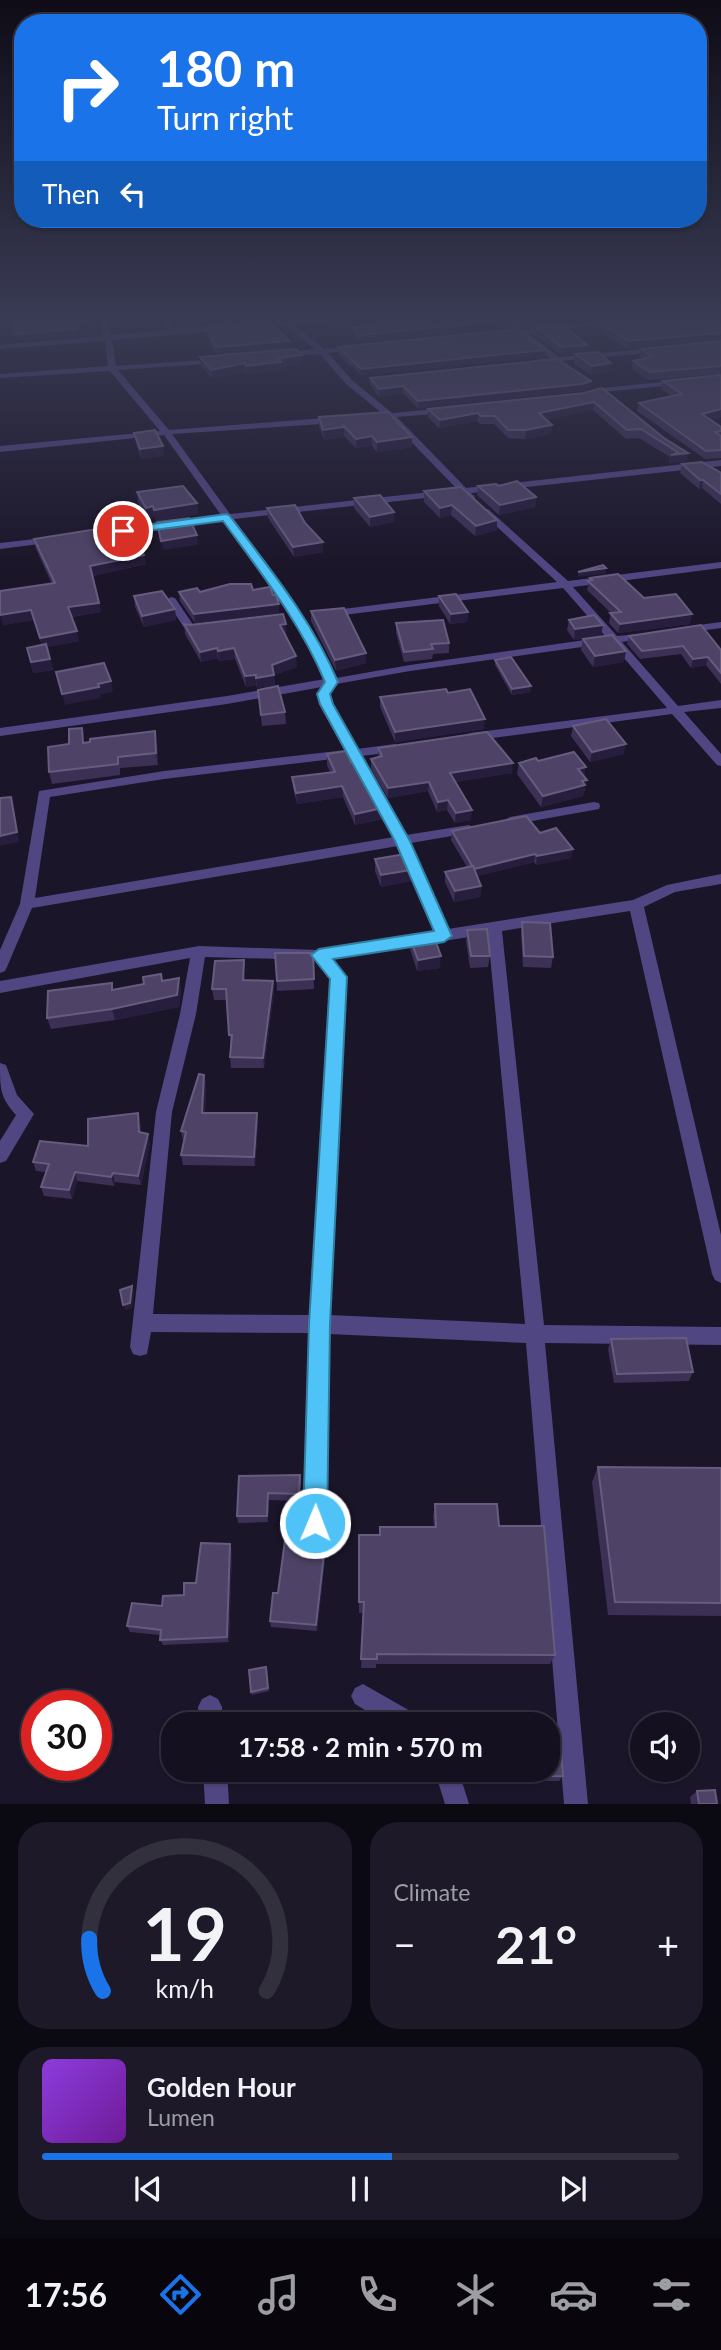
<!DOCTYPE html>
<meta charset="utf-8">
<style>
body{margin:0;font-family:Lato,sans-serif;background:#1d1928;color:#f1f3f6;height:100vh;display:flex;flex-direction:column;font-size:26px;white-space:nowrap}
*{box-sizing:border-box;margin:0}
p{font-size:23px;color:#9d9da4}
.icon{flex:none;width:38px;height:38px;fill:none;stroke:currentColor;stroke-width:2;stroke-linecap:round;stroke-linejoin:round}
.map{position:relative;height:1804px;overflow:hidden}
.side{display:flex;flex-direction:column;gap:18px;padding:18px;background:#0b0911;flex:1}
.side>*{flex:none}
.hud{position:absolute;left:14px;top:14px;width:693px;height:214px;border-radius:28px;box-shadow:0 2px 5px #0004,0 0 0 2px #33303d;background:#1a73e8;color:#fff;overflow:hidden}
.controls{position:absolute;left:630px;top:1712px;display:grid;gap:14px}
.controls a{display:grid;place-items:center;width:70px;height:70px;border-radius:50%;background:#14101f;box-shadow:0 2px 5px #0004,0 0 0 2px #33303d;font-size:35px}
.speed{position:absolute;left:21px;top:1690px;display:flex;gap:14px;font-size:35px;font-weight:700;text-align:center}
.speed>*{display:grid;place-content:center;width:91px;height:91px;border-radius:50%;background:#14101f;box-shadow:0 2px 5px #0004,0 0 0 2px #33303d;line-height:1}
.speed .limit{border:10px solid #d22;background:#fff;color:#111}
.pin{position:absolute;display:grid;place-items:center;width:60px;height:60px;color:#fff;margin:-30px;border:4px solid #fff;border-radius:50%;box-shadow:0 2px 7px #0007}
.me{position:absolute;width:77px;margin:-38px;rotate:1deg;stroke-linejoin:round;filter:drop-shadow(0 0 5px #0008)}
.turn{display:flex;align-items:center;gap:24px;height:147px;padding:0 28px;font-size:32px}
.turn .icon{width:91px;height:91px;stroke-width:2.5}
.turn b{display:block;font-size:49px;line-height:60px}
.then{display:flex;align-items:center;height:66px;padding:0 28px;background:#0003;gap:14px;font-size:26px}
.big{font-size:52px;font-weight:700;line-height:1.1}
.side .widget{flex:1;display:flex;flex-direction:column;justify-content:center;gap:10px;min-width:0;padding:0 24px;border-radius:28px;background:#1d1928}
.side .dial{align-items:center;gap:0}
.dial svg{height:182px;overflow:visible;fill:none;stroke:#33303d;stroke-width:7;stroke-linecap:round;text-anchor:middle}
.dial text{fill:#f1f3f6;stroke:none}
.song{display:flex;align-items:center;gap:21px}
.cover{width:84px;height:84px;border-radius:10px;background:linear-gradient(135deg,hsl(270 70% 55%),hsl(280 70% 35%))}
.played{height:7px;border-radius:4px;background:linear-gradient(90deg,#1a73e8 55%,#33303d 55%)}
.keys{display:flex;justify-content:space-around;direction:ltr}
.heat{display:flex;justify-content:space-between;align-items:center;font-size:38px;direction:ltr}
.side .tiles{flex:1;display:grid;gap:18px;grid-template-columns:1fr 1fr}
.widget:last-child{grid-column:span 2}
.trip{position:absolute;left:161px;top:1712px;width:399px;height:70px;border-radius:28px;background:#14101f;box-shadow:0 2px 5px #0004,0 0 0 2px #33303d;font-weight:700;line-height:70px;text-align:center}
.tabs{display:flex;height:112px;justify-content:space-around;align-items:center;background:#08060c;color:#9d9da4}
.tabs .icon{width:49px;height:49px}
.tabs .on{color:#1a73e8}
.tabs b{font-size:32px;color:#f1f3f6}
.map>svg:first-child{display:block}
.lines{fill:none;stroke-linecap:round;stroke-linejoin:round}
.street{fill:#504682;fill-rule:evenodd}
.wall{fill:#3c3055}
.shaded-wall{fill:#271d3c}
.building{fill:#4e4366;stroke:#665c7e;stroke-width:2}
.route{fill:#4fc3f7;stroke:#337fa1;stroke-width:2}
</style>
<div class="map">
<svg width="721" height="1804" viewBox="0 0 721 1804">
<rect width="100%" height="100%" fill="#1b1529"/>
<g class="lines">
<!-- street -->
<g class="street">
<path d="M100,316H107L111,335L167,330L162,316H168L175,329L224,325L221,316H227L232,325L365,316L362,318L293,324L324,349L357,346V350H354L328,353L352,380L392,413L448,408V412L445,413L397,417L466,488L721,460V466L471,493L475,497L470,500L462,494L234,519C271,570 310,619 336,678L410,665L606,637L563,588L327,617L322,614L327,611L557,582L482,513V509H488L568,581L721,562V568L573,587L617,636L651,633V637L622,642L678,706L721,700V708L684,712L721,754V766L717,765L672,714L470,741L464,737L470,733L667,708L611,643L410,671L336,684L329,694L332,704L357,749L395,744L401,748L395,752L361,756L406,835L469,825L476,829L469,833L411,843L448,929L633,900L667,885L721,874V884L675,892L644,907L721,1235V1283L715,1280L712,1274L630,911L502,931L544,1325L721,1327V1345L545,1343L588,1804H564L526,1343L329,1334L326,1523L322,1530L315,1534L308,1530L304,1523L310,1333L151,1332L147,1354L140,1356L133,1354L130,1347L156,1112L180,1014L190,958L0,993V981L199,946L319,950L435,931L398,846L32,908L7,967L5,971L0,973V950L20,904L39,791L164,771L346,750L320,704L317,694L322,687L227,704L0,736V728L227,696L325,679C300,621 261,572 225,520L83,539L78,536L83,533L221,515L164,435L0,452V446L160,431L110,371L0,378V374L108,366L105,341L0,349V345L104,336ZM285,325L315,349L281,353H278V357L320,354L346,384L383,414L371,415V419L388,418L457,489L230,514L172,434L337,423L341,420L337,417L169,430L118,370L219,363L223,361L219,359L116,366L112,340ZM350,757L394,837L35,898L50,797L164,779ZM488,934L525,1324L330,1315L345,977L331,959ZM205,957L315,960L330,978L311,1315L153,1314L172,1112L196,1014Z"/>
<polygon points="498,316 505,316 523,330 616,320 620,322 529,334 559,357 657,348 661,350 657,352 541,363 537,361 538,359 550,358 520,335 501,336 501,332 515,331"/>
<polygon points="681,380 684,380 684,384 603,392 587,397 583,395 602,388"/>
<polygon points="52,537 55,538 55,542 0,549 0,543"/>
<polygon points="171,597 175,598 194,626 207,626 207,630 187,632 166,600"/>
<polygon points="721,622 721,628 684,633 679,630 684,627"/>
<polygon points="594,802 599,803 600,806 599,809 510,825 503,821 510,817"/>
<path d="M0,1063L6,1065L17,1095L34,1114L6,1161L0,1163V1141L16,1115C0,1097 0,1089 0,1063Z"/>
<polygon points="363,1684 419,1716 423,1724 388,1724 355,1704 351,1696 355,1688"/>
<polygon points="210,1695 218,1699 222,1707 223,1724 199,1724 198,1707 202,1699"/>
<polygon points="203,1769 227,1769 229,1804 205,1804"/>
<polygon points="434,1769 458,1769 469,1804 445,1804"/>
</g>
</g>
<!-- wall -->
<g class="wall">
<polygon points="178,316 220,316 220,323 202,325 199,318 182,319"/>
<polygon points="230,316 330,316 233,322"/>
<polygon points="382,316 502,316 507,327 361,342 353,334 353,328 383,322"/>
<polygon points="509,316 551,316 552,317 551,323 523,326"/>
<polygon points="579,316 630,316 585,320"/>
<polygon points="648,316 627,349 597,328 598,321"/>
<polygon points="206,327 289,349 219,355 213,349 207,334"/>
<polygon points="535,327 586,353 561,355 534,335"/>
<polygon points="721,341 721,374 648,380 632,369 633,361 642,359 639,357 641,349"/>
<polygon points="338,347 545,350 544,357 361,375 338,354"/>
<polygon points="575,354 609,372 591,375 574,364"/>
<polygon points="200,357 302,364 281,366 281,371 247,374 246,372 212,378 201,366"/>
<polygon points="721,375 721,417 710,420 721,427 721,458 705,459 637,411 639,403 672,396 661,389 663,381"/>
<polygon points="370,378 591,381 590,388 581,391 418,408 403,393 379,397 370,385"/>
<polygon points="584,393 664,438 688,453 686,461 669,463 670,457 639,438 626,439 593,410 546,420 551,434 525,439 508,438 494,424 480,424 477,421 439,428 428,417 428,409"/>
<polygon points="319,417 412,447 377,452 372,446 356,448 344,436 344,437 324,440 319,426"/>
<polygon points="134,433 164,456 141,459 136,443"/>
<polygon points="682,464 721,473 721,504 702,488 699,489 680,473"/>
<polygon points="478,486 499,486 536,497 535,507 499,515 477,495"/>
<polygon points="424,491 497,520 497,530 475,536 451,515 440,518 424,502"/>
<polygon points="137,492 197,503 198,514 156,521 155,517 147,518 138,502"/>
<polygon points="354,498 394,522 370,527 354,508"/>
<polygon points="267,508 305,523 323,542 323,552 294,557 268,518"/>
<polygon points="34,539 105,546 146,564 93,576 101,612 72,617 79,641 47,647 53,670 33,673 27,648 42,645 33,620 3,625 52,584 36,549"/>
<polygon points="590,578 644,598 690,624 618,633 609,623 611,613 587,590"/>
<polygon points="253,590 279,613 195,623 180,601 179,592"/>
<polygon points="134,596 175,609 176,620 144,627 135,607"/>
<polygon points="439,596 468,612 467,622 450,624 439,606"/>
<polygon points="311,611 366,653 366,663 336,671 311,621"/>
<polygon points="569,620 601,636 574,640 567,630"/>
<polygon points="396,623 449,643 449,653 433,654 432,659 404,662 396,633"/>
<polygon points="184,624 190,625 287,634 285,635 297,667 274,675 275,685 257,688 256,685 246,687 235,659 219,661 218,658 201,662 185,634"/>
<polygon points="629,636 721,650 721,684 706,665 691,668 681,654 640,659 627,644"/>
<polygon points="583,639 624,662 593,667 581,650"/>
<polygon points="495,660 531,686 531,692 512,695 495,665"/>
<polygon points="258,690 285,712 286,724 262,726"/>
<polygon points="448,693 484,729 395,742 380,707 380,697"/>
<polygon points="573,726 624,754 590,762 571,736"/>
<polygon points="85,742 157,743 158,765 120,768 120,775 52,784 49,772"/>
<polygon points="378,748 512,773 455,782 471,820 455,823 447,810 437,812 428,791 388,798 371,769 371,759 378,757"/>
<polygon points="327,754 351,762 382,819 355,825 343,797 297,804 293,788 292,777 330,772 327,765"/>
<polygon points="538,761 584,777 585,791 584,791 583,796 541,807 517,774 519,763"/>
<polygon points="452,831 571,858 536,865 534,862 477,876 481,886 480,897 454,902 445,882 445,872 467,867 451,840"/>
<polygon points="375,859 411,870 411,881 381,887 375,871"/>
<polygon points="522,922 553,957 551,968 523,967 521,933"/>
<polygon points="467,930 490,956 488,967 470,968 466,941"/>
<polygon points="410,938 440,968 417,971 410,949"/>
<polygon points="275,953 313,953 314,989 277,991"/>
<polygon points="244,960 245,980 273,981 274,992 264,1068 231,1068 230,1057 231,1046 226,1000 214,1000 212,989"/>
<polygon points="162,981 181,989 179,1007 115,1020 51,1029 47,1018 112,983 113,990"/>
<polygon points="204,1075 206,1084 205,1113 258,1122 255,1166 183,1165 181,1155 185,1141 183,1141 181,1131"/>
<polygon points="138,1113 140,1122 141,1133 150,1143 141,1185 115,1182 114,1186 77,1181 72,1199 44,1196 41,1187 46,1172 36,1171 33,1162 88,1146"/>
<polygon points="611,1339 693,1372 689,1381 614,1383 608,1349"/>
<polygon points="598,1467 721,1468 721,1616 608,1615 592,1482"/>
<polygon points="300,1475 301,1482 299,1501 269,1500 268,1522 238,1523 237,1516 239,1476"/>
<polygon points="435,1504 499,1526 555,1655 550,1664 376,1664 376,1668 361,1668 364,1613 359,1613 359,1535 380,1535 434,1527 433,1517"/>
<polygon points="232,1550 229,1642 163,1645 160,1640 160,1635 130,1632 127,1626 184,1595"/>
<polygon points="326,1551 317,1631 271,1627 270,1621 278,1593"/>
<polygon points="266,1670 269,1691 252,1695 251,1692"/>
<polygon points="490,1769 548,1769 563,1776 559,1781 490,1781"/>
<polygon points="697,1791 717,1804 691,1804 690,1797"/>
</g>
<!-- shaded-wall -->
<g class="shaded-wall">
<polygon points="182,316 199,316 199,318 182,319"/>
<polygon points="220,316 220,323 202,325 202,318"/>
<polygon points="586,316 630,316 585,320"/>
<polygon points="552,317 551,323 523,326 523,319"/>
<polygon points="98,320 99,327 77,329 78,336 15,341 14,334 75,322"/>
<polygon points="507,320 507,327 361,342 361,335"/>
<polygon points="721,333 721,340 627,349 628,341"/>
<polygon points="289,341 289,349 219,355 218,347"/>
<polygon points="587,345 586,353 561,355 562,347"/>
<polygon points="545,350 544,357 361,375 361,369"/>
<polygon points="302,355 302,364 281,366 281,371 247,374 246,366 278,358"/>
<polygon points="245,363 246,372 212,378 211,370"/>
<polygon points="611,363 609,372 591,375 592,366"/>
<polygon points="591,381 590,388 581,391 418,408 418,401"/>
<polygon points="403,386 403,393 379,397 379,389"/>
<polygon points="594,402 593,410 538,422 539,413"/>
<polygon points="721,409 721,417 700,423 702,414"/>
<polygon points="478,413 477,421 439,428 440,420"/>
<polygon points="552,425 551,434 525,439 526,430"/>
<polygon points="344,427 344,437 324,440 323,430"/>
<polygon points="372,436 372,446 356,448 356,439"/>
<polygon points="412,437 412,447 377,452 377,442"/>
<polygon points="163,446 164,456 141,459 140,449"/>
<polygon points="688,453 686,461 669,463 671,455"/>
<polygon points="700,480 703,480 702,488 699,489"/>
<polygon points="536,497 535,507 499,515 500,505"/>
<polygon points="197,503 198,514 156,521 154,510"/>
<polygon points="452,505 451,515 440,518 440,508"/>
<polygon points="153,506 155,517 147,518 146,508"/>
<polygon points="394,512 394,522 370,527 370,517"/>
<polygon points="497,520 497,530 475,536 476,526"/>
<polygon points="197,535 198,545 163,550 161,541"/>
<polygon points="323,542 323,552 294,557 293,547"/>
<polygon points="144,555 146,564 92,576 90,566"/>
<polygon points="606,568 606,574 577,577 578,572"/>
<polygon points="99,603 101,612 70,617 68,607"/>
<polygon points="279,604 279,613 195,623 194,614"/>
<polygon points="175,609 176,620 144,627 142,616"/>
<polygon points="31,610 33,620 3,625 0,615"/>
<polygon points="468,612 467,622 450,624 451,614"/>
<polygon points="692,614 690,624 618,633 620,624"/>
<polygon points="286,624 287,634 280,635 280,625"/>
<polygon points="603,625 601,636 574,640 575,629"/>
<polygon points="77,631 79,641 42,648 40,638"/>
<polygon points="217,648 218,658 201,662 200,652"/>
<polygon points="234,648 235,659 219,661 218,651"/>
<polygon points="626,651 624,662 593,667 595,656"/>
<polygon points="366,653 366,663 336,671 335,660"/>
<polygon points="296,656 297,667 274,675 275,685 257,688 256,678 272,665"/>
<polygon points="708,657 706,665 691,668 693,659"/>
<polygon points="50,659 53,670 33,673 31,662"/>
<polygon points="256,675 256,685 246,687 245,676"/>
<polygon points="111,681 113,692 100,695 101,698 65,705 62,694"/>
<polygon points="531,686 531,692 512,695 512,689"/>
<polygon points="485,719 484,729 395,742 395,732"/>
<polygon points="155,731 157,743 158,765 156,753"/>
<polygon points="626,744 624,754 590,762 592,752"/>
<polygon points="513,763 512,773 449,783 450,773"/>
<polygon points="586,767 584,778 578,769"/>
<polygon points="587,780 583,796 541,807 543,796"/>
<polygon points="429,782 428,791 388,798 388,788"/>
<polygon points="342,786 343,797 297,804 296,793"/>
<polygon points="11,797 13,807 19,842 0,846 0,836"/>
<polygon points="448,800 447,810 437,812 438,802"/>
<polygon points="382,808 382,819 355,825 355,814"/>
<polygon points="472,810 471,820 455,823 456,813"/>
<polygon points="573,849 571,858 536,865 537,856"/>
<polygon points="535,854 534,862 473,877 474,869"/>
<polygon points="411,870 411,881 381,887 381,875"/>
<polygon points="481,886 480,897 454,902 455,891"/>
<polygon points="441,956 440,968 417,971 418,960"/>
<polygon points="244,960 245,971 244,991 243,980"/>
<polygon points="179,978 181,989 179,1007 115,1020 112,1009"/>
<polygon points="273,981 274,992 264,1068 263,1058"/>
<polygon points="204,1075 206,1084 204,1123 202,1113"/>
<polygon points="138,1113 140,1122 141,1141 139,1132"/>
<polygon points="257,1113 258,1122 255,1166 254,1157"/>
<polygon points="148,1134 150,1143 141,1185 138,1176"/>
<polygon points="75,1172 77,1181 72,1199 69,1190"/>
<polygon points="113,1173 115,1182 114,1186 111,1177"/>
<polygon points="132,1286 134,1291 132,1308 125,1310 123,1305"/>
<polygon points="268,1493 269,1500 268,1522 267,1516"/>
<polygon points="230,1544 232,1550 229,1642 227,1637"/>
<polygon points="325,1545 326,1551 317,1631 316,1625"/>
</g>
<!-- building -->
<g class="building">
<polygon points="11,316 97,316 98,320 75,322 77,329 14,334"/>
<polygon points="201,316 220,316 202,318"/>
<polygon points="384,316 502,316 507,320 361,335 353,328 390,321"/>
<polygon points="519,316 551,316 552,317 523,319"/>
<polygon points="648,316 711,316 721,323 721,333 628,341 598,321"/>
<polygon points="269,321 289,341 218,347 212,341 206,327"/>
<polygon points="562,324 587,345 562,347 535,327"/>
<polygon points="518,329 545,350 361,369 338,347"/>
<polygon points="721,341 721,366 650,372 633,361 652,357 641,349"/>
<polygon points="296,349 302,355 278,358 281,362 246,366 245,363 211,370 200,357"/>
<polygon points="598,352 611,363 592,366 575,354"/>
<polygon points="557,359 591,381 582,384 418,401 403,386 379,389 370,378"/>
<polygon points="721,375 721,409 702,414 721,427 721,431 715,432 721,436 721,450 706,451 639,403 682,394 663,381"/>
<polygon points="602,388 664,438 688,453 671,455 679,453 641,429 627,430 594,402 539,413 552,425 526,430 508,430 495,416 481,416 478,413 440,420 428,409 584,393"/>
<polygon points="388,412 412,437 377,442 372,436 356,439 343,425 344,427 323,430 319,417"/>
<polygon points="155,430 163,446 140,449 134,433"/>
<polygon points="702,462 721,473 721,494 703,480 700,480 682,464"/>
<polygon points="517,481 536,497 500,505 478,486 496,484 499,486"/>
<polygon points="183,486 197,503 154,510 153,506 146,508 137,492"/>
<polygon points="461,487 497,520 476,526 452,505 440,508 424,491"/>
<polygon points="380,495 394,512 370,517 354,498"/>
<polygon points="295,505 305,523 323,542 293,547 267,508"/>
<polygon points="189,518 197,535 161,541 157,522"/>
<polygon points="97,529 105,546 136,541 144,555 90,566 99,603 68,607 77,631 40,638 31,610 0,615 0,591 55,583 34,539"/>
<polygon points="603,565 606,568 578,572"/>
<polygon points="618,574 644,598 676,594 692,614 620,624 610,613 621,612 588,581 592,580 590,578"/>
<polygon points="230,584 251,584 253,590 270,587 273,595 276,595 279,604 194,614 179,592 197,588 200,592"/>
<polygon points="162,591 175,609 142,616 134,596"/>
<polygon points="456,594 468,612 451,614 439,596"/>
<polygon points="344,608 366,653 335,660 311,611"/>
<polygon points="283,614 286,624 280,625 296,656 272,665 274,675 256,678 256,675 245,676 234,648 218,651 217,648 200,652 184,624 190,625"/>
<polygon points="594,615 603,625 575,629 569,620"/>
<polygon points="443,620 449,643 431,644 433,649 404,652 396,623"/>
<polygon points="701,625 721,650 721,673 708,657 693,659 683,646 642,651 629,636"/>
<polygon points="612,635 626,651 595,656 583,639"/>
<polygon points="46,644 50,659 31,662 27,648"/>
<polygon points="511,657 531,686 512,689 495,660"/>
<polygon points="104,663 111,681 98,684 99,687 62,694 56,672"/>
<polygon points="278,686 285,712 261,715 258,690"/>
<polygon points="446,689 448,693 470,689 485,719 395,732 380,697"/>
<polygon points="606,719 626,744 592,752 573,726"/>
<polygon points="82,728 83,743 90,742 90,739 155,731 156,753 118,757 118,764 49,772 48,747 69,744 69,729"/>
<polygon points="487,732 513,763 450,773 472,810 456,813 448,800 438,802 429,782 388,788 371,759 382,756 378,748"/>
<polygon points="346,751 351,762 355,761 382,808 355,814 342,786 296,793 292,777 335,772 327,754"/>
<polygon points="574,752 586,767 578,769 587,780 582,781 585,785 543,796 519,763 536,758 538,761"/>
<polygon points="11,797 17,832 0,836 0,798"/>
<polygon points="526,816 540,833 556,828 573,849 537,856 535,854 474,869 452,831"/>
<polygon points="405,854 411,870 381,875 375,859"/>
<polygon points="473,866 481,886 455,891 445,872"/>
<polygon points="522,922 550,923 553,957 524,956"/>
<polygon points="487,929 490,956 471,956 467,930"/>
<polygon points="433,934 441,956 418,960 410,938"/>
<polygon points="275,953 313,953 314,979 277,981"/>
<polygon points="244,960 243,980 273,981 263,1058 230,1057 232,1035 229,1035 226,989 212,989 215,961"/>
<polygon points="161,974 162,981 179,978 177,995 112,1009 47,1018 48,991 112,983 112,990 144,984 143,977"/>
<polygon points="199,1074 204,1075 202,1113 257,1113 254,1157 181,1155 186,1132 181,1131"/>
<polygon points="138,1113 139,1132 148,1134 138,1176 113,1173 111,1177 75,1172 69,1190 41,1187 49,1164 33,1162 40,1141 88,1146 88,1119"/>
<polygon points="132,1286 130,1303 123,1305 120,1290"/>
<polygon points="686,1338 693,1372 617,1374 611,1339"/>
<polygon points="598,1467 721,1468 721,1603 615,1602"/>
<polygon points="300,1475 299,1494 268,1493 267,1516 237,1516 239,1476"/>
<polygon points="435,1504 497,1504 499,1526 544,1526 555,1655 377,1654 377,1659 361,1659 364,1602 359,1602 359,1535 380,1535 380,1527 436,1527"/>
<polygon points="285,1540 325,1545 316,1625 270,1621 273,1593 278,1593"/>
<polygon points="201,1543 230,1544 227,1637 160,1640 161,1630 127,1626 132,1603 162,1606 163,1596 184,1595 184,1583 196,1583"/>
<polygon points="266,1667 268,1688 251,1692 249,1670"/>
<polygon points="548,1738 560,1738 563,1776 493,1777 492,1769 548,1769"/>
<polygon points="715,1790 717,1804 699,1804 697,1791"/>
</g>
<!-- sky -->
<linearGradient id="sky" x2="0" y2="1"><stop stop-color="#0f0c17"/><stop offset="0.56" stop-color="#393b54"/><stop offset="1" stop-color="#393b54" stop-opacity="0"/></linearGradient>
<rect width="721" height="568" fill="url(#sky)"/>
<!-- route -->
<path class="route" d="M226,514L229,515C270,569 312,620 338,682L330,694L333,704L410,841L452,936L444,942L333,959L347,977L330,1324L327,1523L323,1531L315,1535L307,1531L303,1523L309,1324L330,979L311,955L319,949L434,931L395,841L320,704L317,694L325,682C300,622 261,573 223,521L123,534L117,531L123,528Z"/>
</svg>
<div class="controls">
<a><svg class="icon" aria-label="sound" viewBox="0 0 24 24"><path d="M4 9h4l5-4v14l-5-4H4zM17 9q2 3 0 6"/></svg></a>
</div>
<div class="speed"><div class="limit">30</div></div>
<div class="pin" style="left:123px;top:531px;background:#d93025"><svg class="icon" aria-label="arrive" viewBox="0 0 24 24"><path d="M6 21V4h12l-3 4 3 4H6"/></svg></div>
<svg class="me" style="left:315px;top:1523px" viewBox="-20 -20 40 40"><circle r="17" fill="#4fc3f7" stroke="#fff" stroke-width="3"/><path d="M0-11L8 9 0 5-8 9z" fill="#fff"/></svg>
<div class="trip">17:58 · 2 min · 570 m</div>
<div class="hud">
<div class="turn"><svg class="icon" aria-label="right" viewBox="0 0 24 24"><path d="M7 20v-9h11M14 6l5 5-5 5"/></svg><div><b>180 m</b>Turn right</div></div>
<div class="then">Then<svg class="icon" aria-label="left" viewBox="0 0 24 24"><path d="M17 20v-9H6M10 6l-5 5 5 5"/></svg></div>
</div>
</div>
<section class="side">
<div class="tiles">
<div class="widget dial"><svg viewBox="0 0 100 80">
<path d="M14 69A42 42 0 1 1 86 69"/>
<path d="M14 69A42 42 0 0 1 8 46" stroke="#1a73e8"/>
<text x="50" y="56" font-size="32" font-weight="700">19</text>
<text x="50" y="72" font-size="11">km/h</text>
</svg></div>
<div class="widget"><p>Climate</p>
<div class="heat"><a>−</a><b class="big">21°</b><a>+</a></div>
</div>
<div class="widget">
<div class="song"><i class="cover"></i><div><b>Golden Hour</b><p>Lumen</p></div></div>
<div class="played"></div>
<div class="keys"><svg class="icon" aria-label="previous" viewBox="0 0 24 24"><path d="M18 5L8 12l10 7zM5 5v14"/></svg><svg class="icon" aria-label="pause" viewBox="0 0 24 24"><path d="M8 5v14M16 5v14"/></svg><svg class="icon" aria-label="next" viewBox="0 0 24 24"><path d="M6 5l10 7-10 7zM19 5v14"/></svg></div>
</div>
</div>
</section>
<nav class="tabs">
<b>17:56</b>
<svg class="icon on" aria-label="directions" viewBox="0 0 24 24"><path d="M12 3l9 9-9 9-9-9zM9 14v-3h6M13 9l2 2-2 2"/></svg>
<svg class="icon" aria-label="music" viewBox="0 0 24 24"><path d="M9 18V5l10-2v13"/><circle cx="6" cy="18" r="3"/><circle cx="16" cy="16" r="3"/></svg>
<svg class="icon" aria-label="phone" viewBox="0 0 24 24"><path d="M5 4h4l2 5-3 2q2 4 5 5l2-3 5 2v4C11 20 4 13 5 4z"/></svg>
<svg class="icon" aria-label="climate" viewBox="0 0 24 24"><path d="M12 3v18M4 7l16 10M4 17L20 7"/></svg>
<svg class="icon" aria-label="car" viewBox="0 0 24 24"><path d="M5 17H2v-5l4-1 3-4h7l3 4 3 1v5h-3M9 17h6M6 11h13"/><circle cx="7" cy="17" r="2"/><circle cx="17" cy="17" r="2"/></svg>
<svg class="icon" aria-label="filters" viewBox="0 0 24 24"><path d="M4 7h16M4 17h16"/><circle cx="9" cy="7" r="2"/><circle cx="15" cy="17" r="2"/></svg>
</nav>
